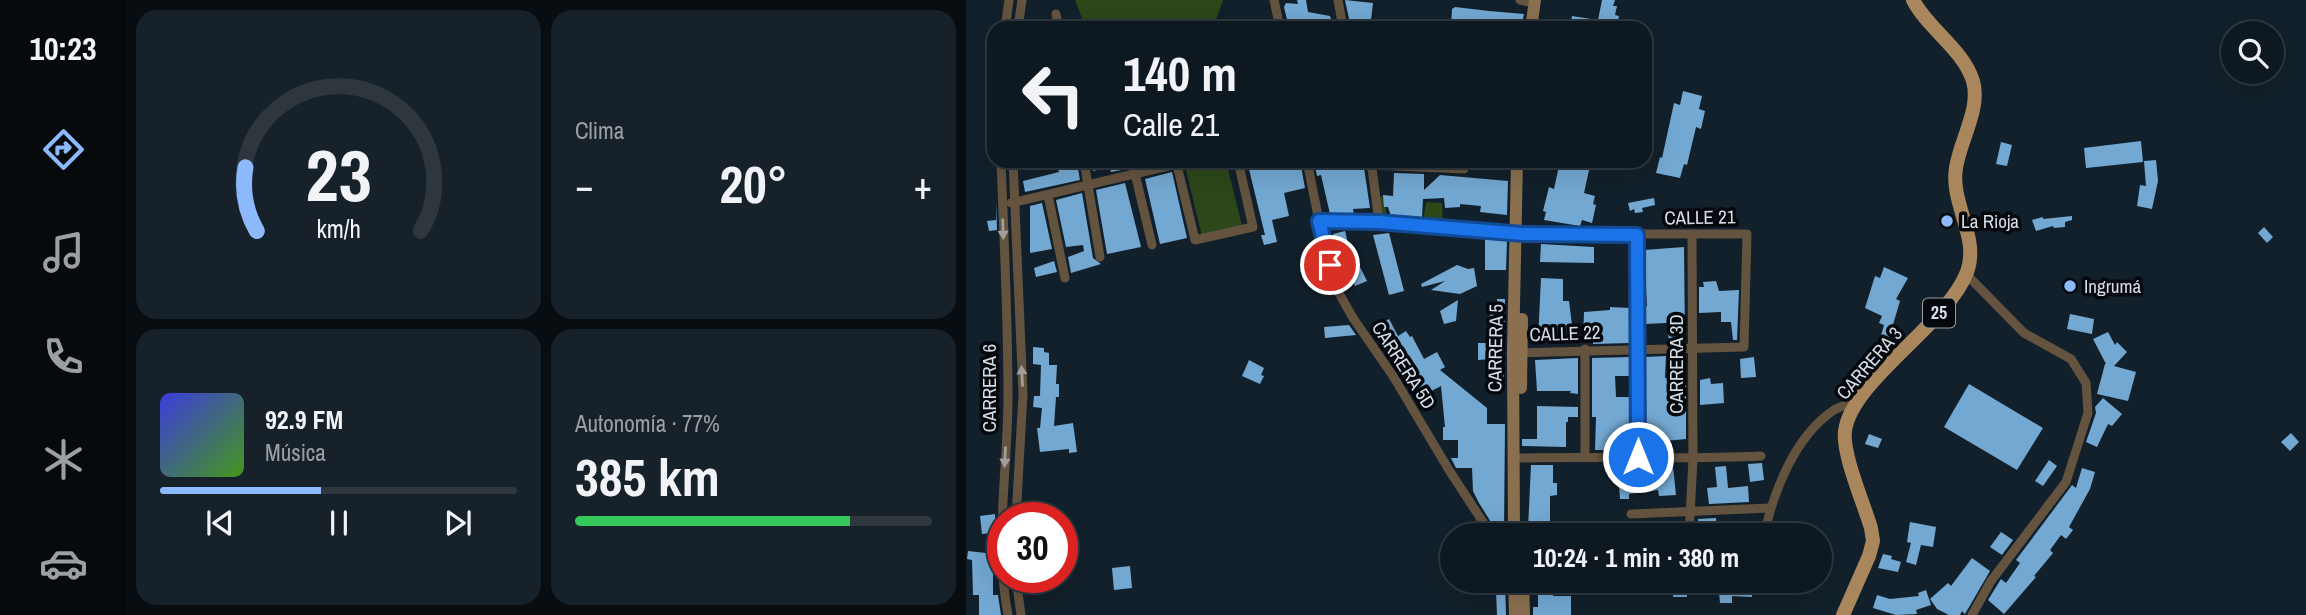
<!DOCTYPE html>
<html lang="es">
<meta charset="utf-8">
<style>
body{margin:0;font-family:"Archivo Narrow",sans-serif;background:#172129;color:#f1f3f6;height:100vh;display:flex;flex-direction:column;font-size:26px;white-space:nowrap}
*{box-sizing:border-box;margin:0}
p{font-size:23px;color:#9ba0a5}
.icon{flex:none;width:38px;height:38px;fill:none;stroke:currentColor;stroke-width:2;stroke-linecap:round;stroke-linejoin:round}
.map{position:relative;flex:1;overflow:hidden}
.drawer{display:flex;flex-direction:column;gap:10px;padding:10px;background:#080d12;width:840px}
.drawer>*{flex:none}
.guide{position:absolute;left:21px;top:21px;width:665px;height:147px;border-radius:21px;box-shadow:0 7px 28px #0002,0 0 0 2px #2e373e;background:#0e1820;color:#f1f3f6;overflow:hidden}
.tools{position:absolute;left:1255px;top:21px;display:grid;gap:14px}
.tools a{display:grid;place-items:center;width:63px;height:63px;border-radius:50%;background:#0e1820;box-shadow:0 7px 28px #0002,0 0 0 2px #2e373e;font-size:35px}
.speed{position:absolute;left:21px;top:502px;display:flex;gap:14px;font-size:35px;font-weight:700;text-align:center}
.speed>*{display:grid;place-content:center;width:91px;height:91px;border-radius:50%;background:#0e1820;box-shadow:0 7px 28px #0002,0 0 0 2px #2e373e;line-height:1}
.speed .limit{border:10px solid #d22;background:#fff;color:#111}
.pin{position:absolute;display:grid;place-items:center;width:60px;height:60px;color:#fff;margin:-30px;border:4px solid #fff;border-radius:50%;box-shadow:0 2px 7px #0007}
.me{position:absolute;width:77px;margin:-38px;rotate:0deg;stroke-linejoin:round;filter:drop-shadow(0 0 5px #0008)}
.turn{display:flex;align-items:center;gap:24px;height:147px;padding:0 21px;font-size:32px}
.turn .icon{width:91px;height:91px;stroke-width:2.5}
.turn b{display:block;font-size:49px;line-height:60px}
.big{font-size:52px;font-weight:800;line-height:1.1}
.drawer .tile{flex:1;display:flex;flex-direction:column;justify-content:center;gap:10px;min-width:0;padding:0 24px;border-radius:21px;background:#172129}
.drawer .dial{align-items:center;gap:0}
.dial svg{height:182px;overflow:visible;fill:none;stroke:#2e373e;stroke-width:7;stroke-linecap:round;text-anchor:middle}
.dial text{fill:#f1f3f6;stroke:none}
.song{display:flex;align-items:center;gap:21px}
.cover{width:84px;height:84px;border-radius:10px;background:linear-gradient(135deg,hsl(240 70% 55%),hsl(100 70% 35%))}
.played{height:7px;border-radius:4px;background:linear-gradient(90deg,#8cb9fc 45%,#2e373e 45%)}
.keys{display:flex;justify-content:space-around;direction:ltr}
.heat{display:flex;justify-content:space-between;align-items:center;font-size:38px;direction:ltr}
.charge{height:10px;border-radius:5px;background:linear-gradient(90deg,#34c759 77%,#2e373e 0)}
.drawer .tiles{flex:1;display:grid;gap:10px;grid-template-columns:repeat(2,1fr)}
.trip{position:absolute;left:474px;top:523px;width:392px;height:70px;border-radius:35px;background:#0e1820;box-shadow:0 7px 28px #0002,0 0 0 2px #2e373e;font-weight:800;line-height:70px;text-align:center}
main{display:flex;flex:1;min-height:0}
.dock{display:flex;flex-direction:column;width:126px;justify-content:space-around;align-items:center;background:#060a0d;color:#9ba0a5}
.dock .icon{width:49px;height:49px}
.dock .active{color:#8cb9fc}
.dock b{font-size:32px;color:#f1f3f6}
.map>svg:first-child{display:block}
.green{fill:#2d4719}
.building{fill:#73a8d2}
.lines{fill:none;stroke-linecap:round;stroke-linejoin:round}
.street{stroke:#64533f;stroke-width:9}
.secondary{stroke:#8b7050;stroke-width:12}
.primary{stroke:#aa865d;stroke-width:14}
.oneway{fill:#a29f9b}
.route-casing{stroke:#114b97;stroke-width:18}
.route{stroke:#1a73e8;stroke-width:12}
.poi-dot{fill:#8cb9fc;stroke:#05090e;stroke-width:2.5}
.labels{text-anchor:middle;stroke-width:7;stroke-linejoin:round;paint-order:stroke}
.shield{fill:#05090e;stroke:#979ea5;stroke-width:2}
.shield-label{font-size:18px;font-weight:bold;fill:#d5dee6}
.street-label{font-size:19px;fill:#d5dee6;stroke:#05090e}
.poi-label{font-size:19px;fill:#d5dee6;stroke:#05090e;text-anchor:start}
</style>
<main>
<nav class="dock">
<b>10:23</b>
<svg class="icon active" aria-label="directions" viewBox="0 0 24 24"><path d="M12 3l9 9-9 9-9-9zM9 14v-3h6M13 9l2 2-2 2"/></svg>
<svg class="icon" aria-label="music" viewBox="0 0 24 24"><path d="M9 18V5l10-2v13"/><circle cx="6" cy="18" r="3"/><circle cx="16" cy="16" r="3"/></svg>
<svg class="icon" aria-label="phone" viewBox="0 0 24 24"><path d="M5 4h4l2 5-3 2q2 4 5 5l2-3 5 2v4C11 20 4 13 5 4z"/></svg>
<svg class="icon" aria-label="climate" viewBox="0 0 24 24"><path d="M12 3v18M4 7l16 10M4 17L20 7"/></svg>
<svg class="icon" aria-label="car" viewBox="0 0 24 24"><path d="M5 17H2v-5l4-1 3-4h7l3 4 3 1v5h-3M9 17h6M6 11h13"/><circle cx="7" cy="17" r="2"/><circle cx="17" cy="17" r="2"/></svg>
</nav>
<section class="drawer">
<div class="tiles">
<div class="tile dial"><svg viewBox="0 0 100 80">
<path d="M14 69A42 42 0 1 1 86 69"/>
<path d="M14 69A42 42 0 0 1 9 41" stroke="#8cb9fc"/>
<text x="50" y="56" font-size="32" font-weight="700">23</text>
<text x="50" y="72" font-size="11">km/h</text>
</svg></div>
<div class="tile"><p>Clima</p>
<div class="heat"><a>−</a><b class="big">20°</b><a>+</a></div>
</div>
<div class="tile">
<div class="song"><i class="cover"></i><div><b>92.9 FM</b><p>Música</p></div></div>
<div class="played"></div>
<div class="keys"><svg class="icon" aria-label="previous" viewBox="0 0 24 24"><path d="M18 5L8 12l10 7zM5 5v14"/></svg><svg class="icon" aria-label="pause" viewBox="0 0 24 24"><path d="M8 5v14M16 5v14"/></svg><svg class="icon" aria-label="next" viewBox="0 0 24 24"><path d="M6 5l10 7-10 7zM19 5v14"/></svg></div>
</div>
<div class="tile"><p>Autonomía · 77%</p><b class="big">385 km</b><div class="charge"></div></div>
</div>
</section>
<div class="map">
<svg width="1340" height="615" viewBox="0 0 1340 615">
<rect width="100%" height="100%" fill="#12202b"/>
<!-- green -->
<g class="green">
<polygon points="109,0 257,0 247,28 120,28"/>
<polygon points="260,161 276,226 236,236 220,170"/>
<polygon points="418,196 421,218 457,222 460,202 476,203 477,223 415,219 412,197"/>
</g>
<!-- building -->
<g class="building">
<polygon points="331,0 340,0 342,12 364,16 368,28 323,28 318,7 320,3 332,4"/>
<polygon points="379,0 407,3 404,28 385,28"/>
<polygon points="636,0 649,0 647,6 651,6 649,15 653,16 651,28 604,28 606,16 632,20"/>
<polygon points="489,7 523,11 558,14 555,28 493,28 485,26 486,9"/>
<polygon points="717,91 736,96 733,109 739,111 735,129 730,127 721,165 718,164 714,178 690,173 694,157 696,158 708,103 714,105"/>
<polygon points="1175,141 1177,162 1120,168 1118,148"/>
<polygon points="1035,142 1046,145 1041,166 1030,164"/>
<polygon points="1190,160 1192,181 1186,209 1171,206 1174,185 1180,186 1178,161"/>
<polygon points="90,161 111,163 114,180 59,192 57,181 93,172"/>
<polygon points="125,161 159,161 161,169 145,172 144,167 127,171"/>
<polygon points="281,161 334,161 339,188 318,193 323,216 306,220 311,242 298,245 295,235 299,235"/>
<polygon points="348,161 397,161 404,208 387,209 388,215 364,214 355,175 351,176"/>
<polygon points="594,161 625,161 618,193 629,196 627,204 630,205 626,223 616,220 614,226 578,220 580,212 577,211 583,187 588,189"/>
<polygon points="206,172 221,238 194,244 179,179"/>
<polygon points="428,173 458,174 458,190 474,175 542,181 541,215 514,212 515,206 494,204 494,207 479,208 478,198 457,199 456,218 425,216 422,207 418,207 417,195 427,196"/>
<polygon points="159,183 175,247 141,254 130,190"/>
<polygon points="116,193 127,258 135,264 105,273 102,257 118,251 117,245 100,247 90,200"/>
<polygon points="688,198 689,205 676,208 677,212 669,213 668,209 664,211 662,203"/>
<polygon points="30,202 31,230 23,231 21,221 30,220"/>
<polygon points="76,203 86,249 64,253 64,206"/>
<polygon points="1106,216 1106,220 1099,222 1099,227 1088,228 1087,226 1070,231 1066,220 1077,217 1077,219"/>
<polygon points="1298,227 1307,237 1301,243 1292,233"/>
<polygon points="379,231 384,252 372,255 367,234"/>
<polygon points="423,233 438,291 423,295 407,235"/>
<polygon points="519,238 541,240 540,270 519,270"/>
<polygon points="575,244 628,247 628,263 574,262"/>
<polygon points="718,247 719,342 703,342 701,323 678,324 678,307 681,306 678,250"/>
<polygon points="88,261 91,272 70,277 68,268"/>
<polygon points="491,265 502,269 508,268 511,286 494,294 465,290 479,281 456,287 455,284"/>
<polygon points="394,267 401,281 389,286 383,273"/>
<polygon points="918,267 942,278 930,299 934,301 920,348 912,346 918,325 913,323 916,316 899,308 909,276 914,278"/>
<polygon points="575,278 597,279 597,301 603,301 608,341 572,340"/>
<polygon points="750,281 753,291 773,290 771,340 767,340 765,322 755,322 755,312 733,313 733,287 738,287 737,282"/>
<polygon points="531,299 539,299 538,358 512,360 512,343 525,343 524,307 531,306"/>
<polygon points="492,300 490,321 478,324 474,311"/>
<polygon points="644,307 664,308 664,343 627,344 627,341 617,341 618,312 644,310"/>
<polygon points="1104,314 1128,319 1126,334 1101,329"/>
<polygon points="423,319 432,336 440,331 444,337 446,336 458,359 471,352 479,367 474,370 521,408 521,424 539,424 538,534 533,535 513,503 507,491 506,468 490,468 485,458 492,458 492,440 477,440 477,427 479,427 475,386 456,396 435,360 424,345 427,343 416,323"/>
<polygon points="383,325 390,335 359,338 358,327"/>
<polygon points="1142,332 1149,345 1151,342 1161,352 1148,366 1170,372 1162,401 1131,394 1139,364 1140,364 1127,339"/>
<polygon points="67,347 78,348 78,352 83,353 83,365 91,365 90,384 93,384 93,397 90,397 88,426 107,423 111,452 103,453 103,449 74,452 71,428 74,428 76,408 67,407 68,396 74,396 75,365 67,364"/>
<polygon points="700,356 699,378 712,377 712,382 720,381 720,439 699,441 699,451 679,451 679,357"/>
<polygon points="665,357 665,376 649,376 650,397 665,397 665,450 629,450 630,417 626,417 626,358"/>
<polygon points="788,357 790,377 775,378 774,359"/>
<polygon points="612,358 612,394 604,393 605,391 571,391 569,360"/>
<polygon points="283,360 298,368 295,375 298,376 294,384 276,376"/>
<polygon points="524,374 538,374 538,391 523,392"/>
<polygon points="744,378 745,384 757,383 758,403 734,405 734,380"/>
<polygon points="1003,384 1077,428 1051,470 978,427"/>
<polygon points="1137,398 1156,414 1146,426 1142,424 1131,447 1120,442 1130,413 1129,407"/>
<polygon points="571,406 612,407 612,417 602,417 602,422 600,422 600,447 556,446 556,439 571,439"/>
<polygon points="1325,433 1333,442 1324,451 1315,442"/>
<polygon points="903,434 916,439 912,448 899,444"/>
<polygon points="1083,460 1091,466 1077,486 1069,481"/>
<polygon points="796,463 798,480 784,482 782,464"/>
<polygon points="565,465 587,465 587,483 591,483 591,495 584,496 584,536 569,536 569,530 562,529"/>
<polygon points="648,465 662,465 663,481 691,477 690,468 707,466 710,495 693,496 692,490 663,494 663,499 654,499 653,485 650,485"/>
<polygon points="760,466 762,488 782,486 783,502 743,504 741,488 751,487 749,467"/>
<polygon points="1116,468 1129,472 1124,489 1103,527 1107,530 1100,539 1095,535 1084,550 1087,553 1068,576 1070,577 1038,614 1022,600 1035,579 1040,583 1054,563 1050,560 1106,485 1110,488"/>
<polygon points="29,514 29,533 16,534 14,516"/>
<polygon points="750,518 751,536 739,536 738,529 733,529 732,519"/>
<polygon points="944,522 970,527 967,547 955,545 950,565 940,562 945,543 941,542"/>
<polygon points="1035,532 1047,540 1036,555 1024,547"/>
<polygon points="2,551 29,554 30,567 27,567 27,595 32,595 35,615 13,615 13,595 7,595 6,560 1,559"/>
<polygon points="917,554 926,556 925,559 935,562 932,572 912,568"/>
<polygon points="1006,558 1024,571 999,614 996,611 994,615 983,615 971,609 964,599 982,583 985,586"/>
<polygon points="164,566 166,588 148,590 146,568"/>
<polygon points="519,581 539,581 540,615 531,615 530,591 523,591"/>
<polygon points="572,581 587,581 587,596 605,596 605,615 567,615 567,607 572,607"/>
<polygon points="708,581 721,581 721,597 707,597"/>
<polygon points="752,581 786,581 786,597 766,596 766,603 754,603"/>
<polygon points="960,590 965,605 950,610 951,614 930,615 907,608 911,595 924,599 953,596 952,593"/>
</g>
<g class="lines">
<!-- street -->
<g class="street">
<polyline points="308,0 314,28"/>
<polyline points="372,0 377,28"/>
<polyline points="554,0 568,3"/>
<polyline points="90,14 93,28"/>
<polyline points="39,28 43,0"/>
<polyline points="52,28 56,0"/>
<path d="M35,161C38,239 42,318 42,396C42,470 28,542 42,615"/>
<polyline points="47,161 57,394 50,518"/>
<polyline points="118,161 134,257"/>
<polyline points="166,161 186,245"/>
<polyline points="210,161 229,240 287,227 272,161"/>
<polyline points="341,161 353,221 369,286 387,318 427,376 483,470 526,536"/>
<polyline points="405,161 413,222"/>
<polyline points="406,165 498,169"/>
<polyline points="82,195 99,278"/>
<polyline points="45,203 223,161"/>
<polyline points="353,221 413,222 557,234 781,234 778,347 552,353"/>
<polyline points="671,235 672,458"/>
<polyline points="1000,274 1058,333 1105,359 1120,383 1122,413 1100,482 1025,581 1006,615"/>
<polyline points="619,457 619,349"/>
<path d="M555,458C635,456 715,460 795,456"/>
<polyline points="665,514 804,508"/>
<polyline points="723,536 727,459 726,235"/>
<path d="M798,536C807,492 829,436 868,410C876,406 885,403 893,399"/>
<polyline points="50,578 55,615"/>
</g>
<!-- secondary -->
<g class="secondary">
<polyline points="565,28 569,0"/>
<polyline points="555,388 556,319"/>
<polyline points="548,536 547,353 551,161"/>
<polyline points="548,581 549,615"/>
<polyline points="557,581 558,615"/>
</g>
<!-- primary -->
<path class="primary" d="M877,615L903,556L907,541L905,528C898,504 876,454 879,431C885,381 981,325 1001,272C1014,238 984,203 990,168C994,140 1015,109 1007,81C997,49 962,29 947,0"/>
</g>
<!-- one-way arrows -->
<defs><path id="oneway-solid" d="M-6-.8H1V-3.2L6.5 0L1 3.2V.8H-6Z" transform="scale(1.75)"/></defs>
<g class="oneway">
<use href="#oneway-solid" transform="translate(37 229) rotate(88)"/>
<use href="#oneway-solid" transform="translate(56 376) rotate(-93)"/>
<use href="#oneway-solid" transform="translate(39 457) rotate(93)"/>
</g>
<g class="lines">
<defs>
<polyline id="route" points="364,265 353,221 413,222 557,234 671,235 672,457"/>
</defs>
<!-- route casing -->
<use href="#route" class="route-casing"/>
<!-- route -->
<use href="#route" class="route"/>
</g>
<!-- markers -->
<g class="poi-dot">
<circle cx="981" cy="221" r="7"/>
<circle cx="1104" cy="286" r="7"/>
</g>
<g class="labels">
<!-- shield labels -->
<rect class="shield" x="957" y="298.5" width="32" height="29" rx="5"/>
<g class="shield-label">
<text x="973" y="319">25</text>
</g>
<!-- street labels -->
<g class="street-label">
<text transform="translate(734 217) rotate(-1)" y="7">CALLE 21</text>
<text transform="translate(599 333) rotate(-2)" y="7">CALLE 22</text>
<text transform="translate(529 348) rotate(-89)" y="7">CARRERA 5</text>
<text transform="translate(903 363) rotate(-49)" y="7">CARRERA 3</text>
<text transform="translate(710 364) rotate(-90)" y="7">CARRERA 3D</text>
<text transform="translate(438 365) rotate(57)" y="7">CARRERA 5D</text>
<text transform="translate(23 388) rotate(-90)" y="7">CARRERA 6</text>
</g>
<!-- poi labels -->
<g class="poi-label">
<text x="995" y="228">La Rioja</text>
<text x="1118" y="293">Ingrumá</text>
</g>
</g>
</svg>
<div class="tools">
<a><svg class="icon" aria-label="search" viewBox="0 0 24 24"><circle cx="10" cy="10" r="6"/><path d="M15 15l6 6"/></svg></a>
</div>
<div class="speed"><div class="limit">30</div></div>
<div class="pin" style="left:364px;top:265px;background:#d93025"><svg class="icon" aria-label="arrive" viewBox="0 0 24 24"><path d="M6 21V4h12l-3 4 3 4H6"/></svg></div>
<svg class="me" style="left:672px;top:457px" viewBox="-20 -20 40 40"><circle r="17" fill="#1a73e8" stroke="#fff" stroke-width="3"/><path d="M0-11L8 9 0 5-8 9z" fill="#fff"/></svg>
<div class="trip">10:24 · 1 min · 380 m</div>
<div class="guide">
<div class="turn"><svg class="icon" aria-label="left" viewBox="0 0 24 24"><path d="M17 20v-9H6M10 6l-5 5 5 5"/></svg><div><b>140 m</b>Calle 21</div></div>
</div>
</div>
</main>
